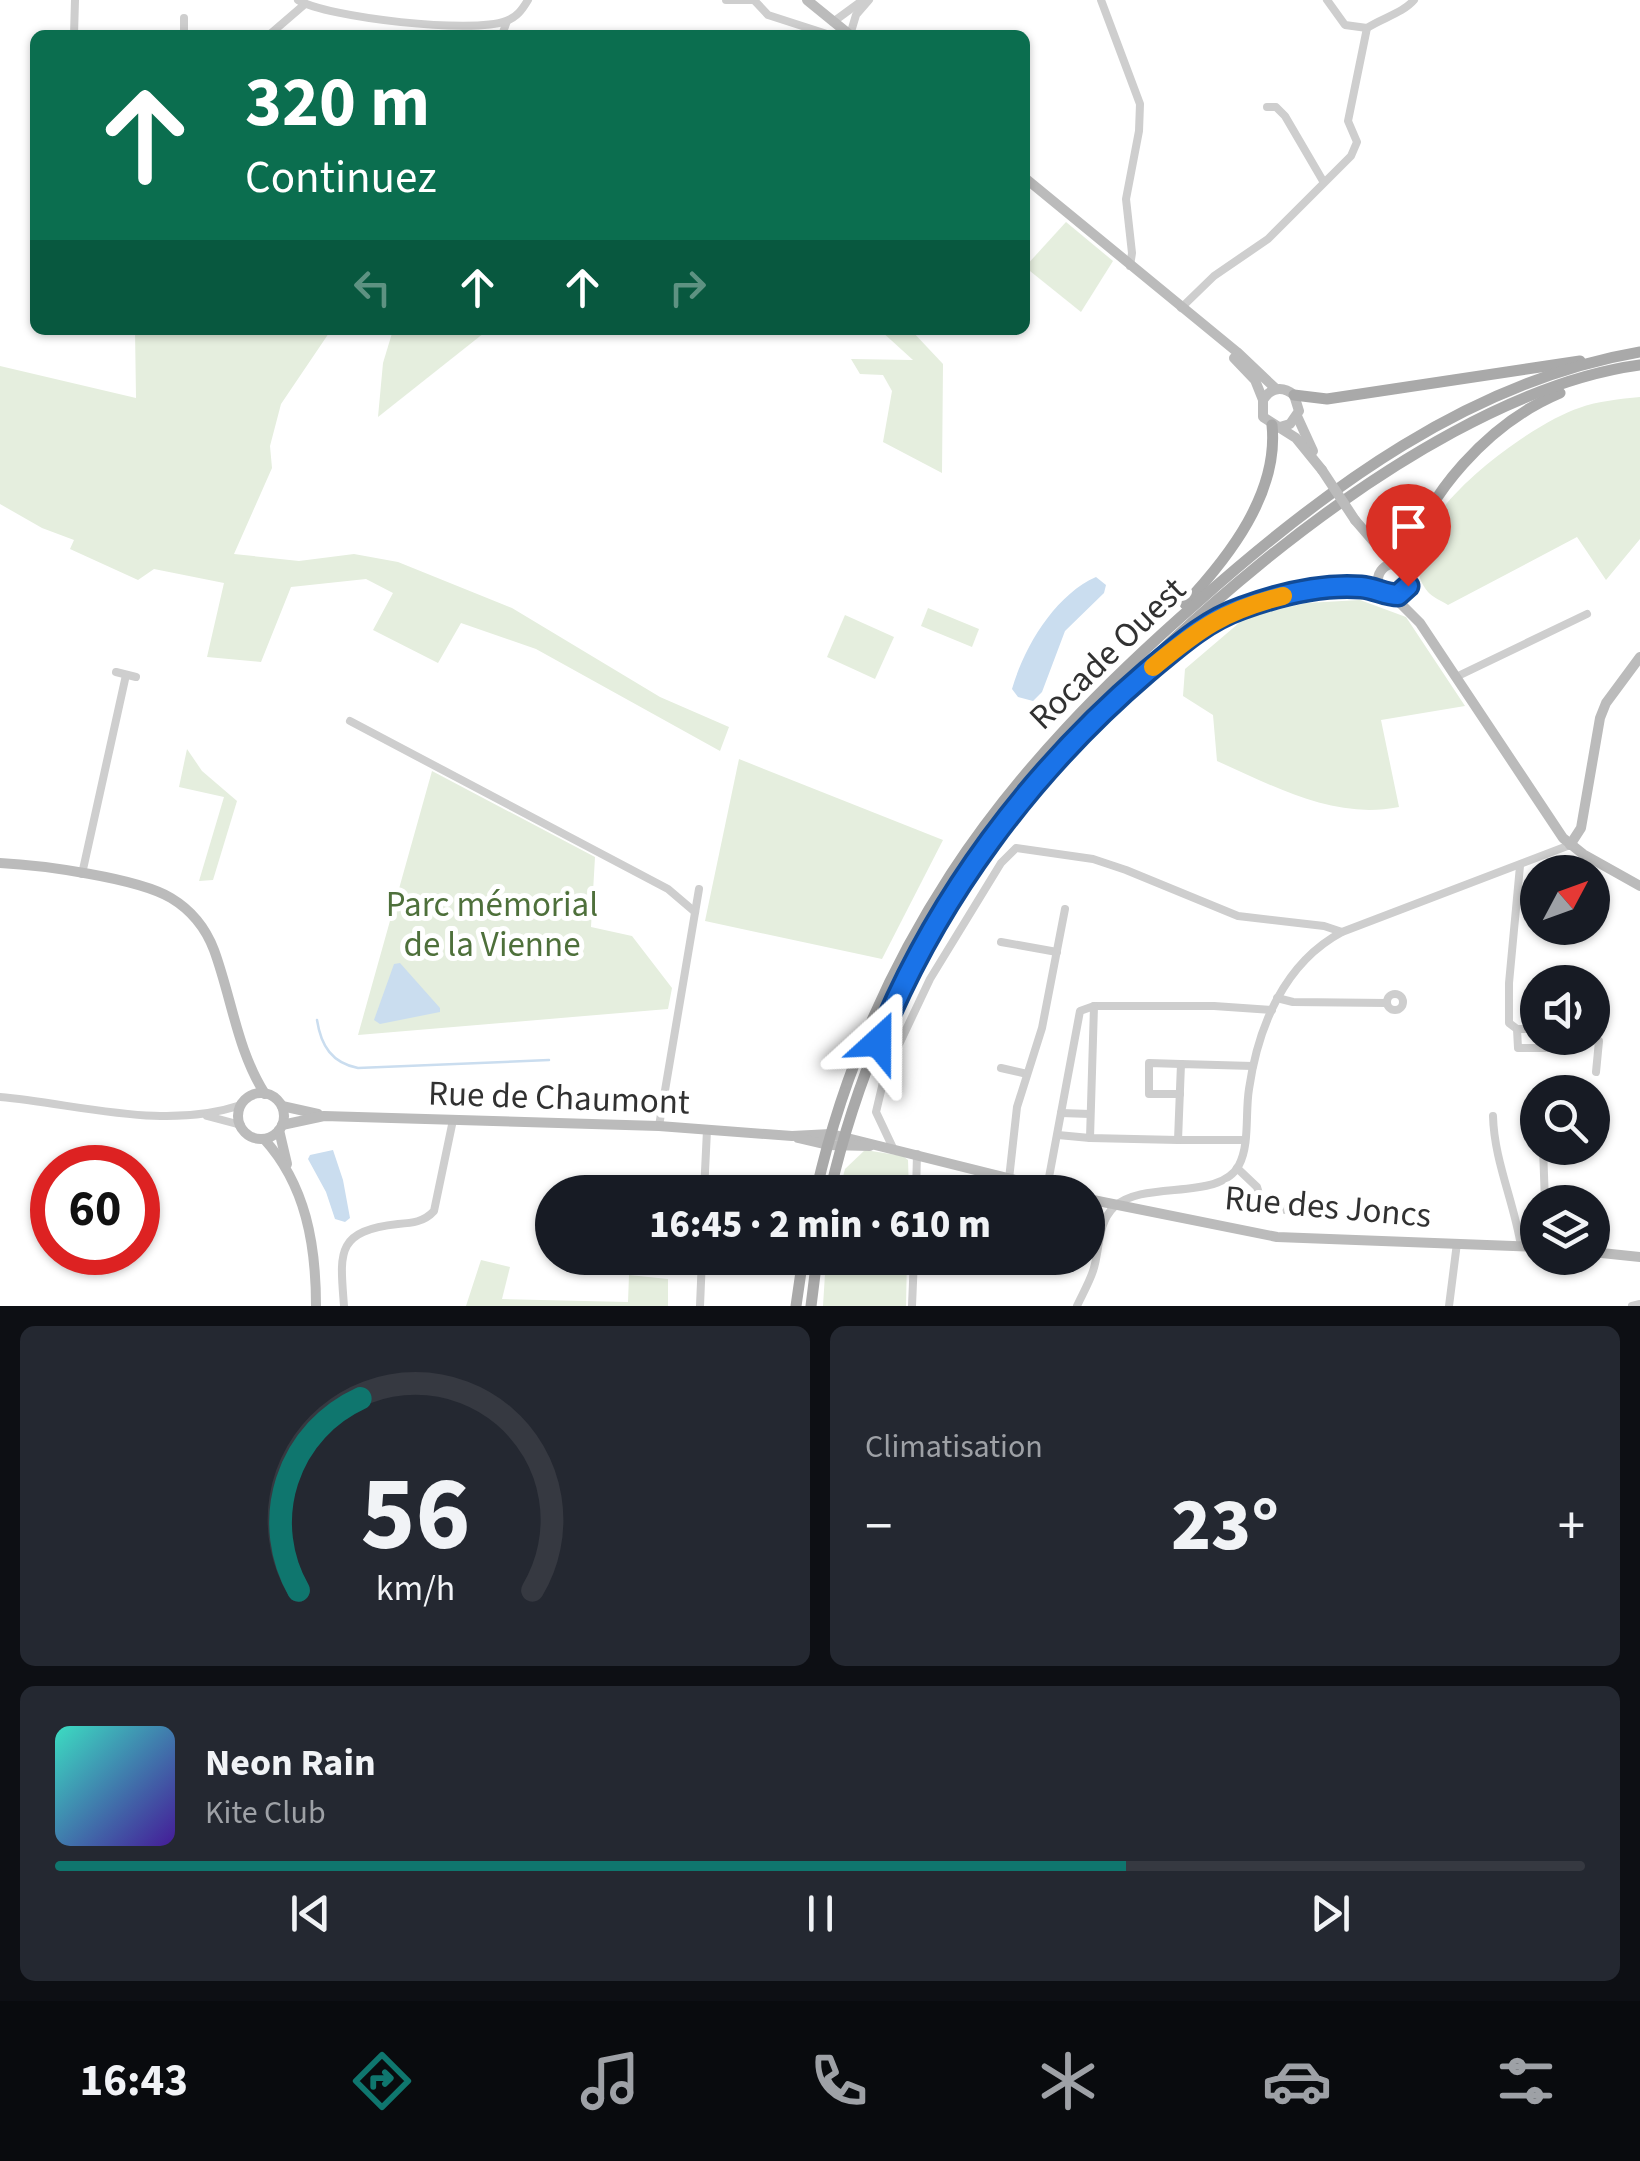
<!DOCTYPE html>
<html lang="fr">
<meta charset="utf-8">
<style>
body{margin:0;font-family:"Source Sans 3",sans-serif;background:#242831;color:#f1f3f6;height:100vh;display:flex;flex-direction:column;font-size:38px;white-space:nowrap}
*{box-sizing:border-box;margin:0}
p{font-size:32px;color:#9ea1a6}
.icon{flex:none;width:55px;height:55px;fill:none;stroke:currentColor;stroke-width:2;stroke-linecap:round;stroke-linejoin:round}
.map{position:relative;height:1306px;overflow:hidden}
.drawer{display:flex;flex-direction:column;gap:20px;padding:20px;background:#0d0f14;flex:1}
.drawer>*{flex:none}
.top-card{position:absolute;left:30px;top:30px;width:1000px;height:305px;border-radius:15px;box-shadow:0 2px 8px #0004;background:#0b6e4f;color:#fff;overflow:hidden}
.needle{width:65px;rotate:49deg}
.tools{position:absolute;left:1520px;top:855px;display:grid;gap:20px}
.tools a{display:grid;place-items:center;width:90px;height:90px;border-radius:50%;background:#171b24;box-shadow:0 2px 8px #0004;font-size:50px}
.speed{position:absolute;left:30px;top:1145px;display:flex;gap:20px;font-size:50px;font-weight:700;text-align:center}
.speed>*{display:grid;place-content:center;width:130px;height:130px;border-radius:50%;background:#171b24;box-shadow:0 2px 8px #0004;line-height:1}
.speed .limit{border:15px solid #d22;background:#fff;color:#111}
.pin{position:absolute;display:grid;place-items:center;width:85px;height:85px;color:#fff;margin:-102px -42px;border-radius:50% 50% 50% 0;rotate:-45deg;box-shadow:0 0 10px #0007}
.pin .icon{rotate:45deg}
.me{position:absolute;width:110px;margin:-55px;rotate:24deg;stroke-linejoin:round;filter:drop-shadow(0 0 8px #0008)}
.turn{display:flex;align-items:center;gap:35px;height:210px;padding:0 50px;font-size:45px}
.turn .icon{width:130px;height:130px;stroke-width:2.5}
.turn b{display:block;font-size:70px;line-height:85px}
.lanes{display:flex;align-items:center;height:95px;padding:0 50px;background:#0003;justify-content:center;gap:50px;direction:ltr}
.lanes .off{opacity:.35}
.big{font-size:75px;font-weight:800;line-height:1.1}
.drawer .widget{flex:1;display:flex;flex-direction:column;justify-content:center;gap:15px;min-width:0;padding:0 35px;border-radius:15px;background:#242831}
.drawer .dial{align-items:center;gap:0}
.dial svg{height:260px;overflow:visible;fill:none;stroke:#363941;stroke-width:7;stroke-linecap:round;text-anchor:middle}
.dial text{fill:#f1f3f6;stroke:none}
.song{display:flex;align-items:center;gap:30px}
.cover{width:120px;height:120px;border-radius:15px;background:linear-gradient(135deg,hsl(170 70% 55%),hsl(260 70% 35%))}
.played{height:10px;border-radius:5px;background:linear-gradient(90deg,#0f766e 70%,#363941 70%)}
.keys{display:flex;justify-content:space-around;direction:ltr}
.heat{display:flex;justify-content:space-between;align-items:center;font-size:55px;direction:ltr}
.drawer .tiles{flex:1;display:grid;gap:20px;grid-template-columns:1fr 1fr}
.widget:last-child{grid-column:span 2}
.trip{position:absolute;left:535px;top:1175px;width:570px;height:100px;border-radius:50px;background:#171b24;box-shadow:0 2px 8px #0004;font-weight:800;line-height:100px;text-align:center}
.tab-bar{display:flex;height:160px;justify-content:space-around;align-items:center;background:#090b0e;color:#9ea1a6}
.tab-bar .icon{width:70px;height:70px}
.tab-bar .selected{color:#0f766e}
.tab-bar b{font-size:45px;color:#f1f3f6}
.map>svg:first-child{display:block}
.green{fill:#e5eede}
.water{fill:#caddef}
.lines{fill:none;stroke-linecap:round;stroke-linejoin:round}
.stream{stroke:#caddef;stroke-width:2.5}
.street{stroke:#cecece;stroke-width:8}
.secondary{stroke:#bbb;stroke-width:10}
.primary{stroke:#a9a9a9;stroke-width:11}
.secondary-bridge{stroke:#bbb;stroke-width:10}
.route-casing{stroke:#114b97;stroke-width:25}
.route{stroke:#1a73e8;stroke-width:18}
.slow{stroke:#f59e0b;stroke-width:18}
.labels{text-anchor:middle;stroke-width:10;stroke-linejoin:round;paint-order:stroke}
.street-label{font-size:35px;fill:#313131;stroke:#fff}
.park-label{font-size:35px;fill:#4e703b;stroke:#fff}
</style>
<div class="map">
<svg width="1640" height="1306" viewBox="0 0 1640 1306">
<rect width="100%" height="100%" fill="#fff"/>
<!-- green -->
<g class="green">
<polygon points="1066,222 1113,261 1081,312 1025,267"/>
<polygon points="135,330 341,330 329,333 281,404 270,446 272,468 234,554 299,561 354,554 398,562 512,608 660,697 729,727 720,751 536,649 461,623 438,663 373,630 393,593 366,579 291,587 261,662 207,657 224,583 154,569 138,580 70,549 74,540 42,528 0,504 0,366 136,398"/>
<polygon points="393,330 480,330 484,333 378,417 383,363"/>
<polygon points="880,330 911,330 943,364 942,473 883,442 892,391 883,375 860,374 851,359 913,360"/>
<path d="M1640,397V539L1606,580L1577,537L1448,605C1442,601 1432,597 1428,592C1377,531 1531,423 1579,408C1598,401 1620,399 1640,397Z"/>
<path d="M1360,600L1406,617L1465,706L1381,720L1399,807C1334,820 1276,787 1217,761L1213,715L1183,696L1185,669L1246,617L1306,603Z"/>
<polygon points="928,608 979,629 972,647 921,626"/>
<polygon points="845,615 894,637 875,679 827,657"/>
<polygon points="187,749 202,771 237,801 213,880 199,881 224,797 179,787"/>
<polygon points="739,759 943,840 882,959 705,921"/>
<polygon points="432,771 595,857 591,927 632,936 672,988 668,1009 358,1035"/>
<polygon points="865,1150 903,1156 908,1160 909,1192 839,1192 845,1169"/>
<polygon points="826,1258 907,1258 906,1306 823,1306"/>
<polygon points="481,1260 510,1267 502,1299 628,1302 629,1275 668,1279 668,1306 466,1306"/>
</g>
<!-- water -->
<g class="water">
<path d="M1096,577L1106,585L1104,593L1065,631L1042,692L1033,701L1018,697L1012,689C1024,647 1055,595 1096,577Z"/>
<polygon points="400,963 440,1008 440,1012 380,1024 374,1020 394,964"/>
<polygon points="333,1150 343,1180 350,1218 345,1222 335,1219 326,1192 308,1159 310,1155"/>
</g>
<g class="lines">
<!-- stream -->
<path class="stream" d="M317,1020C321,1046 332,1063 358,1068L549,1060"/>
<!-- street -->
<g class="street">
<path d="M298,0C328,18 473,34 506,21C517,17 522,10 528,0"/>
<polyline points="726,0 753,0"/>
<polyline points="754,0 768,15 830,35"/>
<polyline points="1101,0 1140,104 1139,131 1126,199 1132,253 1130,266"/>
<polyline points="1327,0 1345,25 1367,28"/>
<polyline points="833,22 863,0"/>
<polyline points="74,35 75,0"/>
<polyline points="184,35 184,18"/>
<polyline points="269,35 305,4"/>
<polyline points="502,35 507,21"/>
<polyline points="850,35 856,15 869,0"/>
<polyline points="1267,107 1276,107 1285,116 1323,181"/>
<path d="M1181,308L1214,276L1268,239L1351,156L1357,142L1348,121L1367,28C1382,18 1403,13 1414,0"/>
<polyline points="116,672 136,677"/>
<polyline points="1456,677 1587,614"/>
<polyline points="350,721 668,889 695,912"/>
<polyline points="1520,866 1509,983 1509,1023 1517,1029 1518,1048 1559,1048 1559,1038"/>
<polyline points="82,874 126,675"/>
<polyline points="1001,942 1057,952"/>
<circle cx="1395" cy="1002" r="8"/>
<polyline points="1277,998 1293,1002 1387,1003"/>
<polyline points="1094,1006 1214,1006 1272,1010"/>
<polyline points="1517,1029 1538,1029"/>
<polyline points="1559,1039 1599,1041 1596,1072"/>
<polyline points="1001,1068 1027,1074"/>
<polyline points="1180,1094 1149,1094 1149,1063 1181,1064"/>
<path d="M0,1097C79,1104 164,1131 241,1105"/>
<polyline points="1061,1113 1090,1114"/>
<polyline points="207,1116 241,1125"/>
<path d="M1493,1116C1494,1160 1514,1202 1521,1246"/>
<polyline points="659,1126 699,889"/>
<polyline points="1058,1135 1090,1138"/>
<polyline points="1244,1140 1178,1140 1181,1064 1253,1066"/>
<polyline points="893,1148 876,1112 885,1074 930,979 1001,863 1016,848 1093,859 1126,870 1238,916 1324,926 1342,932"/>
<polyline points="1543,1148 1545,1202"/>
<polyline points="1237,1168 1257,1187 1262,1204 1286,1210"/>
<polyline points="1009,1179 1017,1107 1042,1028 1065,909"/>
<polyline points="1047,1188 1080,1011 1094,1006 1090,1138 1178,1140"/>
<polyline points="704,1192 707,1130"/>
<polyline points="916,1192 917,1154"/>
<path d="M344,1306C340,1253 335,1231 398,1224C412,1223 424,1222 434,1211L453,1120"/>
<polyline points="700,1306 702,1258"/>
<polyline points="912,1306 914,1258"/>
<path d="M1077,1306C1082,1295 1089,1283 1093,1271C1100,1251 1097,1223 1114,1207C1144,1179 1220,1202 1239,1165C1250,1144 1245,1113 1249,1089C1258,1027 1284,963 1342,932L1570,845"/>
<polyline points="1449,1306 1457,1243"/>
<polyline points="1632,1306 1640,1304"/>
</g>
<!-- secondary -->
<g class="secondary">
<polyline points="807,0 850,35"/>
<polyline points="1025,178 1237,352 1276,389"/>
<polyline points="1234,358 1255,380 1263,400"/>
<polyline points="1297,416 1313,451"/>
<path d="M1280,427L1290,424L1299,411L1294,395C1283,386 1271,387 1263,400V417L1296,438L1322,470"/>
<polyline points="1355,520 1393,564"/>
<circle cx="1394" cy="580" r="16"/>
<polyline points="1393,596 1420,623 1563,838 1583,854 1640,886"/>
<polyline points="1570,845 1581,828 1600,718 1606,703 1640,657"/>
<path d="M0,863C41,865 138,878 171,898C191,910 206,929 214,950C232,999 237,1050 265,1094"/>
<circle cx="261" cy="1116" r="23"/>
<polyline points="282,1106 318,1114"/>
<polyline points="282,1125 324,1116 659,1126 792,1136 831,1134 1064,1192"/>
<polyline points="279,1130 287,1164"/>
<polyline points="798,1138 828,1145 870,1146"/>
<path d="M264,1139C306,1185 316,1245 316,1306"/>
<polyline points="1088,1199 1277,1237 1538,1247"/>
<polyline points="1592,1252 1640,1257"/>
</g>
<!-- primary -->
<g class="primary">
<polyline points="1294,395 1327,399 1580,361"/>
<path d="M1406,569C1422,495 1491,422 1560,393"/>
<path d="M1185,604C1229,557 1279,493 1272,425"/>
<path d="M1185,640C1236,598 1317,581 1382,590"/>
<path d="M816,1192C841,1080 888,971 951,874C1019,770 1105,683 1199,601C1325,489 1470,381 1640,352"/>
<path d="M830,1192C855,1083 900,975 962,881C1088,691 1407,396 1640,365"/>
<polyline points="796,1306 803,1258"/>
<polyline points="811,1306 817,1258"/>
</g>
<!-- secondary-bridge -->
<polyline class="secondary-bridge" points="1322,470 1355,520"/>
</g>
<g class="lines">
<defs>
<path id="route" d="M878,1042C936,898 1031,771 1148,671C1178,646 1205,621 1242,608C1278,595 1323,584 1361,587C1375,588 1385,595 1398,595L1408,586"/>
</defs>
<!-- route casing -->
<use href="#route" class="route-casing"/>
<!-- route -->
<use href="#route" class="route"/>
<!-- slow -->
<path class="slow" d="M1153,667C1199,629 1223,611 1283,596"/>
</g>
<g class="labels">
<!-- street labels -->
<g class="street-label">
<text transform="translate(1107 653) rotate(-44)" y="12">Rocade Ouest</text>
<text transform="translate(559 1097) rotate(2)" y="12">Rue de Chaumont</text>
<text transform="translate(1328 1206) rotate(5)" y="12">Rue des Joncs</text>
</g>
<!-- park labels -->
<g class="park-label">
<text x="492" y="916">Parc mémorial<tspan x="492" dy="40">de la Vienne</tspan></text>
</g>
</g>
</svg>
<div class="tools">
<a><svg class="needle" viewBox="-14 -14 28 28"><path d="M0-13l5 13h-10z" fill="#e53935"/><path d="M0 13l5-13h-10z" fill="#9ea1a6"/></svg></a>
<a><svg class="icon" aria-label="sound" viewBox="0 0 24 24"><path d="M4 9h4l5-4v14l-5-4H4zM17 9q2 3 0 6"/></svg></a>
<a><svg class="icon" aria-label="search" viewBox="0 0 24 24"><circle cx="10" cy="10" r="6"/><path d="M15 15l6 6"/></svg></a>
<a><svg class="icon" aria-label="layers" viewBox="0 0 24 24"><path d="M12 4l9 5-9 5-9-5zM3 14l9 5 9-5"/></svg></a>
</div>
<div class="speed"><div class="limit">60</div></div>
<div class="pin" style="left:1408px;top:586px;background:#d93025"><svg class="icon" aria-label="arrive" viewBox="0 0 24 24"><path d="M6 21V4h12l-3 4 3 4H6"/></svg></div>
<svg class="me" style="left:878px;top:1042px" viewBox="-20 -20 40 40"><path d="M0-17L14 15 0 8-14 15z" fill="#1a73e8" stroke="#fff" stroke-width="4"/></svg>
<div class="trip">16:45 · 2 min · 610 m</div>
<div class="top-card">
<div class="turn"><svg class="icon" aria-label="ahead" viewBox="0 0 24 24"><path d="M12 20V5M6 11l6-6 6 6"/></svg><div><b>320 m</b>Continuez</div></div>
<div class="lanes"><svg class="icon off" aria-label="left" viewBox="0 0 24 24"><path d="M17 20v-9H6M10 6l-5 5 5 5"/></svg><svg class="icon" aria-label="ahead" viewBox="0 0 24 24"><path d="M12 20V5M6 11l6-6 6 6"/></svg><svg class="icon" aria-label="ahead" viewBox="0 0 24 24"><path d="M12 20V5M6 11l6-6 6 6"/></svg><svg class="icon off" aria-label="right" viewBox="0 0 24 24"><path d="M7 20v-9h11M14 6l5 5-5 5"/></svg></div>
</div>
</div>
<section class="drawer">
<div class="tiles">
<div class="widget dial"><svg viewBox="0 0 100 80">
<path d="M14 69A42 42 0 1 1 86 69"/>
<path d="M14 69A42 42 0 0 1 33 10" stroke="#0f766e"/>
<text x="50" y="56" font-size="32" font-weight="700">56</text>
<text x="50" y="72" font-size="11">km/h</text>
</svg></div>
<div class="widget"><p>Climatisation</p>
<div class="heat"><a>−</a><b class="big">23°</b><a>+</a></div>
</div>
<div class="widget">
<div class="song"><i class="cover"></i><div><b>Neon Rain</b><p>Kite Club</p></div></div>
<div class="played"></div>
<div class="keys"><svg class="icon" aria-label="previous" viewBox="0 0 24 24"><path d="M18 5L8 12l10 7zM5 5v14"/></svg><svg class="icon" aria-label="pause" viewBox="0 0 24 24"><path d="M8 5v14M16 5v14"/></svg><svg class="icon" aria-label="next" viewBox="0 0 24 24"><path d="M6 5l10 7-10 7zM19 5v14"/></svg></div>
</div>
</div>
</section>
<nav class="tab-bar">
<b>16:43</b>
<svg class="icon selected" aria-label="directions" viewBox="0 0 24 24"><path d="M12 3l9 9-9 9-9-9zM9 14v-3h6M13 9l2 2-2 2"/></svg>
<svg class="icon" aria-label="music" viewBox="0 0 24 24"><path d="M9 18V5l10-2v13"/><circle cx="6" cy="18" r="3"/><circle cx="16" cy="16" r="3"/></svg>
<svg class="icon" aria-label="phone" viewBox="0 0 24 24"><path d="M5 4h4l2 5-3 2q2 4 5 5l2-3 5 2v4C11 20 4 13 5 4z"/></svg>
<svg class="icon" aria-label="climate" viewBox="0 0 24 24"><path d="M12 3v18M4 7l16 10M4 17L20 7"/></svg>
<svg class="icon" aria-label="car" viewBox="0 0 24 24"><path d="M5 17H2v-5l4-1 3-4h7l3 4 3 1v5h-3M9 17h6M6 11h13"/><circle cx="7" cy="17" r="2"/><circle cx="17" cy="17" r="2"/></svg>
<svg class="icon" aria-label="filters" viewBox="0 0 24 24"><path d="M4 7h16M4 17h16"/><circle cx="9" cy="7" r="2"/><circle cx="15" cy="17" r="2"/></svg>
</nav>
